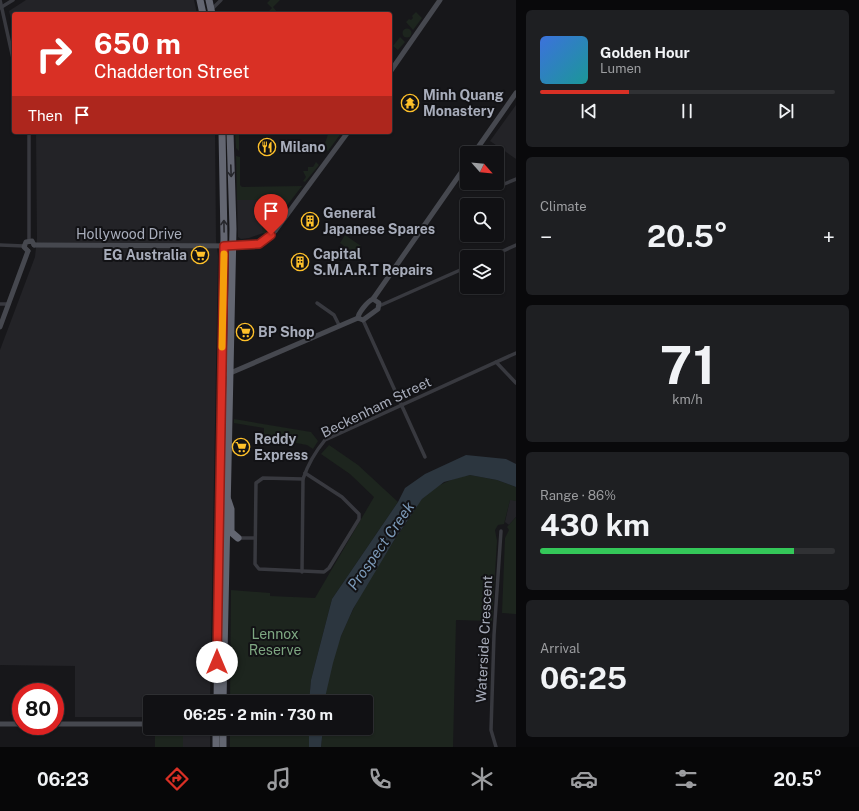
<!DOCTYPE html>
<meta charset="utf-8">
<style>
body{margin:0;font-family:"Public Sans",sans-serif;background:#1e1f22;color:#f1f3f6;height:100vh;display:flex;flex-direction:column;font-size:15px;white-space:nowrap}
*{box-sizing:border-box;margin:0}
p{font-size:13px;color:#9c9da0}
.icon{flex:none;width:22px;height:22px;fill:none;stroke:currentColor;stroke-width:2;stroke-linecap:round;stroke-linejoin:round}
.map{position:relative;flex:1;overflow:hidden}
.panel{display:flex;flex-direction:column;gap:10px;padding:10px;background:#09090b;width:343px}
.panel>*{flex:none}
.hud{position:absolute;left:12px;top:12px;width:380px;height:122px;border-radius:4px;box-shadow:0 1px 3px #0004,0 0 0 1px #303134;background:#d93025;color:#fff;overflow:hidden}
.needle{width:26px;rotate:117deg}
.controls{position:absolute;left:460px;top:146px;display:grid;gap:8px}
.controls a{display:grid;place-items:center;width:44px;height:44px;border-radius:4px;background:#111114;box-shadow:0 1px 3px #0004,0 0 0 1px #303134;font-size:20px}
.speed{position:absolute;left:12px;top:683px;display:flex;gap:8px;font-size:20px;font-weight:700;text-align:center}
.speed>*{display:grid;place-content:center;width:52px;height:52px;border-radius:50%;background:#111114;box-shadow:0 1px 3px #0004,0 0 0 1px #303134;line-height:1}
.speed .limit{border:6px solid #d22;background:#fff;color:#111}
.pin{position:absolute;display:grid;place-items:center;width:34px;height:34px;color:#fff;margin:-41px -17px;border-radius:50% 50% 50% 0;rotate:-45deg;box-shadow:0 0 4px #0007}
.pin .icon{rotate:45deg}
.me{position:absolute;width:44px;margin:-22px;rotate:0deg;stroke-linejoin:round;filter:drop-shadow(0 0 3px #0008)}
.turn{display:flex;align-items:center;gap:14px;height:84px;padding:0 16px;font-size:18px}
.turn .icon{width:52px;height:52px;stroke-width:2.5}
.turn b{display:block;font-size:28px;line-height:34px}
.then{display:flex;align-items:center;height:38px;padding:0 16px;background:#0003;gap:8px;font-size:15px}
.big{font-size:30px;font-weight:700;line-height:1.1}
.panel .tile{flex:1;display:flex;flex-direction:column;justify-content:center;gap:6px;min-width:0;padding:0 14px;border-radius:6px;background:#1e1f22}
.panel .dial{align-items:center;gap:0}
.dial b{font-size:52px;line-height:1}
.song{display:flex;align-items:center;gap:12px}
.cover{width:48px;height:48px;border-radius:6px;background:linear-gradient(135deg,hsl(220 70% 55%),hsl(180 70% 35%))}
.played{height:4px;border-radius:2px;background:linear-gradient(90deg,#d93025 30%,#303134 30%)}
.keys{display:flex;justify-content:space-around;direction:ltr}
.heat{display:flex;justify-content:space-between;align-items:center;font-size:22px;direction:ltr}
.charge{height:6px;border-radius:3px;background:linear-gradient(90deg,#34c759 86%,#303134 0)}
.trip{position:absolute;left:143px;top:695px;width:230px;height:40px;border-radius:4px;background:#111114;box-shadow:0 1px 3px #0004,0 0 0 1px #303134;font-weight:700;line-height:40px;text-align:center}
.tab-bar{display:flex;height:64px;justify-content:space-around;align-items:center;background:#070708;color:#9c9da0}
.tab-bar .icon{width:28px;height:28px}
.tab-bar .on{color:#d93025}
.tab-bar b{font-size:18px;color:#f1f3f6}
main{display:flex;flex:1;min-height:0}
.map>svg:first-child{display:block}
.built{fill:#232327}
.green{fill:#1d251e}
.water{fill:#2c363f}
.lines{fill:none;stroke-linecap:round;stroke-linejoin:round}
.street{stroke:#38393f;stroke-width:3.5}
.secondary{stroke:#46484f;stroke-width:5}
.highway{stroke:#636671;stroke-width:7}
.oneway{stroke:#26272c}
.route-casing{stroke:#8d1f18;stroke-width:10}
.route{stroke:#d93025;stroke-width:7}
.slow{stroke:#f59e0b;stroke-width:7}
.labels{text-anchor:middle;stroke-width:4;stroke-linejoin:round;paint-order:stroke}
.poi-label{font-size:14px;font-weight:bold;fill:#a8adbb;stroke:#121215;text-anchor:start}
.street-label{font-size:14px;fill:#a8adbb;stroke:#121215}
.park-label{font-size:14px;fill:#7ea782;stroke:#121215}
.water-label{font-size:15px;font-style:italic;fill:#7c9ab9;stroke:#121215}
</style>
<main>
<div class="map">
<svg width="516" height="747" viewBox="0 0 516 747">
<rect width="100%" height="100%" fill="#17171a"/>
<!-- built -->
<g class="built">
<polygon points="26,0 194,0 197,14 14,14 14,31 9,11"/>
<polygon points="516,105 516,159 490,141"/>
<polygon points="36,132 215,132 216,240 218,256 210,702 150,702 150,717 75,717 75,666 0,665 0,350 35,257 37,238"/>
<polygon points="237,200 262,200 263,233 249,238 241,239 238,237"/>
<polygon points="510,499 516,501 516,517 509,525 505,522"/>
<polygon points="183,730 210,732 210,747 183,747"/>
</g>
<!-- green -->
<g class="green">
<polygon points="270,0 280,0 273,7 278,13 277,14 266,14 272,8 267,3"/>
<polygon points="416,12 422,18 413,30 406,22 409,19 411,20 413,18 412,16"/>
<circle cx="407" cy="33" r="4.5"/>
<polygon points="400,37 405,42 398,50 393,46"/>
<polygon points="235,132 243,135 239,135 239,151 236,148"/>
<path d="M328,132H342L328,151L324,149C324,142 328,138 328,132Z"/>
<polygon points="236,156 240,157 240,185 242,187 302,186 265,234 263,233 262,200 237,200"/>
<polygon points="316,162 319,165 305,182 303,181 306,177 303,171 308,171 308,167 313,167"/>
<polygon points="345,235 361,246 355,254 340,243"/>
<polygon points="234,419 311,432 318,441 313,449 307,445 264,437 264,428 234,423"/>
<polygon points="329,445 358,465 398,502 332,599 311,680 309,702 230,702 231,590 270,593 270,596 315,598 374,497 350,474 321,454"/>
<path d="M470,475L497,480L516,487V501L510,500L504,524L498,525L495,530L497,541L492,621L456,620L453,747H321L323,728H366V702H324C331,639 366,581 402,529C409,520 414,508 422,499C435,485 452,478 470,475Z"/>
<polygon points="516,517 516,614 502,613 505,538 509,530 507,527"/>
<rect x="230" y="728" width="79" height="19"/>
<rect x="155" y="730" width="28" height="17"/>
</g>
<!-- water -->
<g class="water">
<polygon points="466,455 506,459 516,464 516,487 497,480 470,475 444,482 422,499 393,542 353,609 341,636 333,663 324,702 309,702 311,680 332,599 398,502 405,488 425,474"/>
<polygon points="309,728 323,728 321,747 309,747"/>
</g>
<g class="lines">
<!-- street -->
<g class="street">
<polyline points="0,0 14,63"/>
<polyline points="0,8 13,0"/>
<polyline points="212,9 221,0"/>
<polyline points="488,183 497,187 516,179"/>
<polyline points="29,241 29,132"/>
<polyline points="0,245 24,246"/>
<polyline points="490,257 516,245"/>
<polyline points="317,303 334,315 339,325"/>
<polyline points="0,304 9,304"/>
<polyline points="379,306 467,267"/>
<polyline points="363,320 425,457"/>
<polyline points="496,362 516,383"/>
<polyline points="303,479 263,478 256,483 255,564 259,569 324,572 329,568 359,519 359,514 342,497 305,473"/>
<polyline points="238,538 255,538"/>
<path d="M302,572L303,479C308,464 315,452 325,440L516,353"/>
<polyline points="496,747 491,730 494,635 501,531"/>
</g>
<!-- secondary -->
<g class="secondary">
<polyline points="390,72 440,0"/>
<polyline points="474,153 516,93"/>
<polyline points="34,245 246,246 262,243 275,231 348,132"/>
<polyline points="28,251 24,247 26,242 32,241 34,245"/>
<path d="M358,318C358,313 368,301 373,299L467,164"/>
<polyline points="358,318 363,320 378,309 379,303 373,299"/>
<polyline points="0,327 28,251"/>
<polyline points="228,374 358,318"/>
<polyline points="0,724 21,724"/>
<polyline points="55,724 150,724"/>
</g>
<!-- highway -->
<g class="highway">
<polyline points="200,0 203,14"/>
<polyline points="209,0 212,14"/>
<polyline points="228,500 231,509 231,532 238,538"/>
<polyline points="217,702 224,238 222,132"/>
<polyline points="223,702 233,229 230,132"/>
<polyline points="223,728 223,747"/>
<polyline points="216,747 216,728"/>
</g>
</g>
<!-- one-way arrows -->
<defs><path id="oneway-shaft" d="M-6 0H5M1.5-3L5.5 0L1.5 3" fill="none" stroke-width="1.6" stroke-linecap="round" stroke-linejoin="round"/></defs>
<g class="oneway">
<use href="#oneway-shaft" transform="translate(231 171) rotate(88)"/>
<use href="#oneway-shaft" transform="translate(224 226) rotate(-91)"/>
</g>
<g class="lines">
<defs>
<polyline id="route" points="217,662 224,246 259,244 271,235"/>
</defs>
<!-- route casing -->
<use href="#route" class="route-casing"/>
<!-- route -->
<use href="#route" class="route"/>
<!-- slow -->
<polyline class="slow" points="222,347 224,254"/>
</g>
<!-- icons -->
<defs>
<symbol id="temple-ring" viewBox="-11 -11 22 22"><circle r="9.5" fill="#121215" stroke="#ffc12a" stroke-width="1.5"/><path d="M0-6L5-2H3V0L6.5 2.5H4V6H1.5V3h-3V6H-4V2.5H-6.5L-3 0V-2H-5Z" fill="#ffc12a"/></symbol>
<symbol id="restaurant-ring" viewBox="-11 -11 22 22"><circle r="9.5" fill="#121215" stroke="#ffc12a" stroke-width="1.5"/><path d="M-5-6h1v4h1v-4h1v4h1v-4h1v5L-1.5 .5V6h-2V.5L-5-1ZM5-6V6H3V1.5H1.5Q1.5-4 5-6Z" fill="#ffc12a"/></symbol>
<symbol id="building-ring" viewBox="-11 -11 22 22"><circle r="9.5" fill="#121215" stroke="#ffc12a" stroke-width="1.5"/><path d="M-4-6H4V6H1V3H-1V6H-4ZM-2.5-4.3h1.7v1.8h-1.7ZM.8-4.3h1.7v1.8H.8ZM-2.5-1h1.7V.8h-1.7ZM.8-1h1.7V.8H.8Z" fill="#ffc12a"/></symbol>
<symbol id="supermarket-ring" viewBox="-11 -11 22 22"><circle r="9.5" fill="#121215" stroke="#ffc12a" stroke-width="1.5"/><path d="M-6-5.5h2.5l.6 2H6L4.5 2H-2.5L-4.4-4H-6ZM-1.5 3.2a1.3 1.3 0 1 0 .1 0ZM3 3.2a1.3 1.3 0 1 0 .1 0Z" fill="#ffc12a"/></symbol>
</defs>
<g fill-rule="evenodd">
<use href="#temple-ring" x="400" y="93" width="20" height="20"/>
<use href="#restaurant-ring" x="257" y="137" width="20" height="20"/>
<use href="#building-ring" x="300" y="211" width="20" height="20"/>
<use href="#supermarket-ring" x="190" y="245" width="20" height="20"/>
<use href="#building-ring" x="290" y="252" width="20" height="20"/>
<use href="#supermarket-ring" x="235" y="322" width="20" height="20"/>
<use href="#supermarket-ring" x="231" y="437" width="20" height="20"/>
</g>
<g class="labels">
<!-- poi labels -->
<g class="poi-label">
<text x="423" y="100">Minh Quang<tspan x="423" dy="16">Monastery</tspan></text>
<text x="280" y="152">Milano</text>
<text x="323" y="218">General<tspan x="323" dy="16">Japanese Spares</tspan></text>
<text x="313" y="259">Capital<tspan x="313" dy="16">S.M.A.R.T Repairs</tspan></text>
<text x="187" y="260" text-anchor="end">EG Australia</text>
<text x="258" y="337">BP Shop</text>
<text x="254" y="444">Reddy<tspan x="254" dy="16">Express</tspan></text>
</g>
<!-- street labels -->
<g class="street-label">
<text x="129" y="239">Hollywood Drive</text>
<text transform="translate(376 407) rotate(-26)" y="5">Beckenham Street</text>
<text transform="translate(484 639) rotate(-87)" y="5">Waterside Crescent</text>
</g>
<!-- park labels -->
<g class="park-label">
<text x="275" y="639">Lennox<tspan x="275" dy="16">Reserve</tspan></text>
</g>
<!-- water labels -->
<g class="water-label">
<text transform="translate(381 546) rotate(-55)" y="5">Prospect Creek</text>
</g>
</g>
</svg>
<div class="controls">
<a><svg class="needle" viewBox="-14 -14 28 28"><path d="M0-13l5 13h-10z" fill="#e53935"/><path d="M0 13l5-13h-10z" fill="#9c9da0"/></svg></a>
<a><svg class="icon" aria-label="search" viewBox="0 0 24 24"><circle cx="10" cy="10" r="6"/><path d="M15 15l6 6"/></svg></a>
<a><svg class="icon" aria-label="layers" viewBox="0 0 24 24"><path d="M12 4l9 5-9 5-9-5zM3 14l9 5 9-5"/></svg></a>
</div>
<div class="speed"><div class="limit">80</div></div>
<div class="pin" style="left:271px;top:235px;background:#d93025"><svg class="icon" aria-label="arrive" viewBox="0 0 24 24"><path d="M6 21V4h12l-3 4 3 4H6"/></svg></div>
<svg class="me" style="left:217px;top:662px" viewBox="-20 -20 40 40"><circle r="19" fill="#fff"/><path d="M0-13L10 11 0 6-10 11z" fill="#d93025"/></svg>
<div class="trip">06:25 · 2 min · 730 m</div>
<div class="hud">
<div class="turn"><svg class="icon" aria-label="right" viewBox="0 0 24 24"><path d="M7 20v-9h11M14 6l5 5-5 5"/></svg><div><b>650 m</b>Chadderton Street</div></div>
<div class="then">Then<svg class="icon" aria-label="arrive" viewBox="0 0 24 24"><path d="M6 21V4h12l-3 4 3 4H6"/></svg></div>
</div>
</div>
<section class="panel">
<div class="tile">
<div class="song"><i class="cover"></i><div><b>Golden Hour</b><p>Lumen</p></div></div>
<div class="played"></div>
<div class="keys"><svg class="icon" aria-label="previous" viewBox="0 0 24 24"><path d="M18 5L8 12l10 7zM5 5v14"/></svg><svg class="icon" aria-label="pause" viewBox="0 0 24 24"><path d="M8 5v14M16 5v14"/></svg><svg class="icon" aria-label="next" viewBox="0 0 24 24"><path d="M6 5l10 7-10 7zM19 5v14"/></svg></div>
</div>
<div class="tile"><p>Climate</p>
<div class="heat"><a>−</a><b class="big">20.5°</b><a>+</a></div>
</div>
<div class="tile dial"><b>71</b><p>km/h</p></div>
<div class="tile"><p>Range · 86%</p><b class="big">430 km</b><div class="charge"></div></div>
<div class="tile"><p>Arrival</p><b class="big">06:25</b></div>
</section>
</main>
<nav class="tab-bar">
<b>06:23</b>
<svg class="icon on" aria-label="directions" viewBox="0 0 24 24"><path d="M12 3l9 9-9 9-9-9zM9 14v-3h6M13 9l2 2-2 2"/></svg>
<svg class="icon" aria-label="music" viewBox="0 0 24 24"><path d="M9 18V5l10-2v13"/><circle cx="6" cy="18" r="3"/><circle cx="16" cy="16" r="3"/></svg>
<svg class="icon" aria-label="phone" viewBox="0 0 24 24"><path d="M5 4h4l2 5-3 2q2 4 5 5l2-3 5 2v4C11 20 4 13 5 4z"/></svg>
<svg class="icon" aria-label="climate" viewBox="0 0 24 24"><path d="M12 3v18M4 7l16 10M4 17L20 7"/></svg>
<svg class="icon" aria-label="car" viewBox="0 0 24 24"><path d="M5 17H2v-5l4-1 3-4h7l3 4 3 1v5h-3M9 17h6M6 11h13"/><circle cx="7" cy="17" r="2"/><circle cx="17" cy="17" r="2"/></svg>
<svg class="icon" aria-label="filters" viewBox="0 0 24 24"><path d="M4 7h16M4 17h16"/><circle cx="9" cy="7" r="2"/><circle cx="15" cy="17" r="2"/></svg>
<b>20.5°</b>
</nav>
